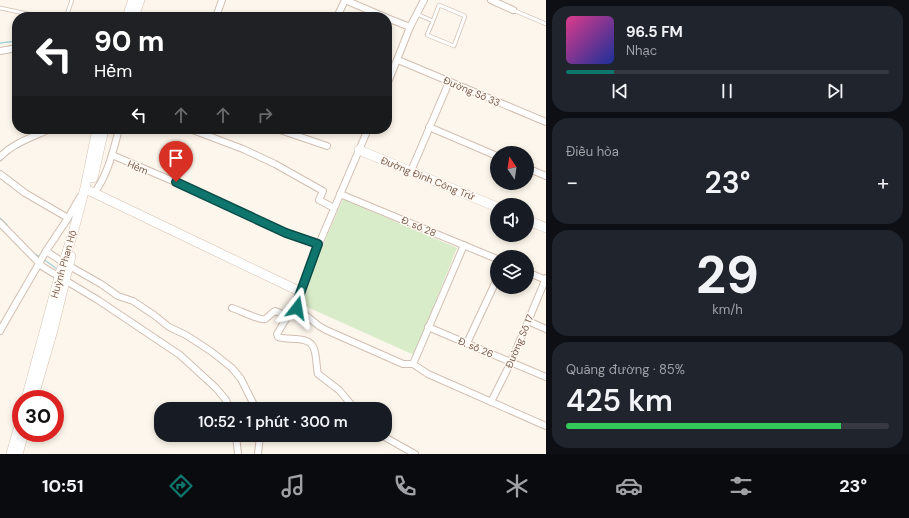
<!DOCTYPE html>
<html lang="vi">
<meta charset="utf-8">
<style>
body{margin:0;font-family:"DM Sans",sans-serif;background:#20242c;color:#f1f3f6;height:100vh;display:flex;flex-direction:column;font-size:15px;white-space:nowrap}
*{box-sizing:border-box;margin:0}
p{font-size:13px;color:#9ea1a6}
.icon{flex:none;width:22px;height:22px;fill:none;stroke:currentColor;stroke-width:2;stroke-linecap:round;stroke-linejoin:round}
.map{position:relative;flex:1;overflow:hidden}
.panel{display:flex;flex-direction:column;gap:6px;padding:6px;background:#0d0f14;width:363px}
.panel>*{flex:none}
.guide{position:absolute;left:12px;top:12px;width:380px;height:122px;border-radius:16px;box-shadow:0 2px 6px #0003;background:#202124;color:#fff;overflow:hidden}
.needle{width:26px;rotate:347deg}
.fabs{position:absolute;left:490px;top:146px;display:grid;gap:8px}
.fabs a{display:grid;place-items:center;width:44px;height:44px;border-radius:50%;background:#171b24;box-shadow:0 2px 6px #0003;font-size:20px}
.speed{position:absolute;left:12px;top:390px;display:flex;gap:8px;font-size:20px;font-weight:700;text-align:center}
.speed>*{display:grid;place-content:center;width:52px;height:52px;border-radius:50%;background:#171b24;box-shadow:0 2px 6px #0003;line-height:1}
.speed .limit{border:6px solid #d22;background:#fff;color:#111}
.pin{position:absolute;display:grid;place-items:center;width:34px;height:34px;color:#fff;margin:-41px -17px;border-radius:50% 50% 50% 0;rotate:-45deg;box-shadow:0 0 4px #0007}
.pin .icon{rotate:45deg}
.me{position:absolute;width:44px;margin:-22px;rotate:14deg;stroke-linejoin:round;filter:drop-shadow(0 0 3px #0008)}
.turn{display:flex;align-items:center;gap:14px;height:84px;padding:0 16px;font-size:18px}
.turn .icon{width:52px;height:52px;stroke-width:2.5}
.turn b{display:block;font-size:28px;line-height:34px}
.lanes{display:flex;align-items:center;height:38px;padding:0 16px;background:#0003;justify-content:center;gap:20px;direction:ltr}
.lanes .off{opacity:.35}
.big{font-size:30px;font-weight:600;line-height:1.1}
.panel .tile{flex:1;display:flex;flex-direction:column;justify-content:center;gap:6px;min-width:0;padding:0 14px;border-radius:16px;background:#20242c}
.panel .dial{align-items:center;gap:0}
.dial b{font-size:52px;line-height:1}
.song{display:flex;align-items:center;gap:12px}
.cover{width:48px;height:48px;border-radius:6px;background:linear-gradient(135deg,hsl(330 70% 55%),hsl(230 70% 35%))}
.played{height:4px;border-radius:2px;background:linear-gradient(90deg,#0f766e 15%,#363941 15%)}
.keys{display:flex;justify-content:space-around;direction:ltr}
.heat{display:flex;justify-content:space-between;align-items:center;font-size:22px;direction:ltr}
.charge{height:6px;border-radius:3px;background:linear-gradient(90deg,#34c759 85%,#363941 0)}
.trip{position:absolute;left:154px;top:402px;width:238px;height:40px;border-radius:16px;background:#171b24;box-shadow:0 2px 6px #0003;font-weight:600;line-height:40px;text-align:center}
.tabs{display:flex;height:64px;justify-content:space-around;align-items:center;background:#090b0e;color:#9ea1a6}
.tabs .icon{width:28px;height:28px}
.tabs .selected{color:#0f766e}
.tabs b{font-size:18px;color:#f1f3f6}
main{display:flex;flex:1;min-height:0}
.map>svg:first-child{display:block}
.green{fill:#d8ecc9}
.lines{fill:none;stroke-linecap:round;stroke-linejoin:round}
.stream{stroke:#a5d3da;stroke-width:1.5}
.lane-casing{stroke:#d1beb0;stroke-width:4.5}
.street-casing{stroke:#d1beb0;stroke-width:8}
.secondary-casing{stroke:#d6c0b0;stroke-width:10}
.lane{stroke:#fff;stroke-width:3}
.street{stroke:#fff;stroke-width:6}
.secondary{stroke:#fff;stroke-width:9}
.route-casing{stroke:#0a4d48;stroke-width:10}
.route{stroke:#0f766e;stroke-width:7}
.labels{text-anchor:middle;stroke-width:3;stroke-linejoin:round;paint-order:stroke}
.street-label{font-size:10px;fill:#7a5c4d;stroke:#fffaf3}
</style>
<main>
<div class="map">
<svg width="546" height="454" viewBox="0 0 546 454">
<rect width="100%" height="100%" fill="#fdf6ec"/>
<!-- green -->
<polygon class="green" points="343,199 457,248 414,355 305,306 301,296"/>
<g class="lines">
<!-- stream -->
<g class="stream">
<polyline points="0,43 17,41"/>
<polyline points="51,132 57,129"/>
<polyline points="17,148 29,141"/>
<polyline points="0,161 9,153"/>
<polyline points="0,218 7,225"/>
<polyline points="33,253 40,257"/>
<polyline points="43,259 56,268"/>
</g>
<defs>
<g id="lane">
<polyline points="0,8 42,17"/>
<polyline points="513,10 546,24"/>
<polyline points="417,14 433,21 439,5 465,16 454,46 427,35 433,21"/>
<polyline points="66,17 72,0"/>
</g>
<g id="street">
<polyline points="345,0 385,17"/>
<polyline points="491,0 513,10"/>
<polyline points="216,17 222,0"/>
<polyline points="337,17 345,0"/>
<polyline points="387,18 410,27"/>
<polyline points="0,51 17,48"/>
<polyline points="398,60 546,122"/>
<polyline points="387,85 410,27 424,0"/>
<polyline points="429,127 497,156"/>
<polyline points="190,129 243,149 275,164 323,191 319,200 334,208"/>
<polyline points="277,129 327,146"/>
<polyline points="368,129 319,244 297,302 297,308 319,326 326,330 403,364 413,364"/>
<polyline points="112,155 201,193 286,233 319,244"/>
<path d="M0,157C13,143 33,137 50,129"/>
<polyline points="527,168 546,176"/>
<polyline points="411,171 449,82"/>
<polyline points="0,174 25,193 68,218"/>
<path d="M94,193C108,175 113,151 119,129"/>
<polyline points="340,194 497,259"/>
<polyline points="80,197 68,218 46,251 64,263 101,284 118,296 133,301 154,315 169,327 186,335 212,352 232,368 241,379 256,409"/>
<polyline points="0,223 43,267 98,300 180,355 216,388 226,400 230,409"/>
<polyline points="527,272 546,280"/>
<path d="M232,308C239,310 261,321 265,319C269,317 271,313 275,311L285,315L286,319L277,334L278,337C289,341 310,335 314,349C317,357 316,366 318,374L339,390L355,409"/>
<polyline points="285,315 292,309 297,308"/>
<polyline points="528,321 546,329"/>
<polyline points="428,327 546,377"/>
<path d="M0,331C15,304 31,278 46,251"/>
<polyline points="467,343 497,279"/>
<polyline points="413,364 428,374 546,426"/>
<polyline points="413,364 464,245"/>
<polyline points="491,402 511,362 546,278"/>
<polyline points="236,435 238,454"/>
<polyline points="381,435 415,454"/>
<polyline points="258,454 260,435"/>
</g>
<g id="secondary">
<polyline points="127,17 133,0"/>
<polyline points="134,17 140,0"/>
<polyline points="359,150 497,207"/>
<polyline points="93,178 104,129"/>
<polyline points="90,191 301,292"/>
<polyline points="527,220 546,228"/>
<polyline points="26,399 59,277 73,233 85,188 97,129"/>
<polyline points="33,399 53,330 71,256"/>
<polyline points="11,454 21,419"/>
<polyline points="18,454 24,433"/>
</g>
</defs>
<!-- lane casing -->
<use href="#lane" class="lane-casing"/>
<!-- street casing -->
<use href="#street" class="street-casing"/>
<!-- secondary casing -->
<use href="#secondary" class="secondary-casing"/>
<!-- lane -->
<use href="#lane" class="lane"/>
<!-- street -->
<use href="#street" class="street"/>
<!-- secondary -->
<use href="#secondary" class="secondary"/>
</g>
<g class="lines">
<defs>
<polyline id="route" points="176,182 286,233 318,244 297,302 297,308"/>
</defs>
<!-- route casing -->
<use href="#route" class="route-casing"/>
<!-- route -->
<use href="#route" class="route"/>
</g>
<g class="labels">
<!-- street labels -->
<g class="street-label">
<text transform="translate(472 91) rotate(23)" y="4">Đường Số 33</text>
<text transform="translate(138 167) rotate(23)" y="4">Hẻm</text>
<text transform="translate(428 178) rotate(22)" y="4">Đường Đinh Công Trứ</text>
<text transform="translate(419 226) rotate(23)" y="4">Đ. số 28</text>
<text transform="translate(63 264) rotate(-74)" y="4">Huỳnh Phan Hộ</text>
<text transform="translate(519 341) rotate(-67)" y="4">Đường Số 17</text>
<text transform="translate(476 347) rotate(23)" y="4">Đ. số 26</text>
</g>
</g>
</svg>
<div class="fabs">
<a><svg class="needle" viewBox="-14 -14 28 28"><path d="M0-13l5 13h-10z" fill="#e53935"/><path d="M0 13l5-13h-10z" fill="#9ea1a6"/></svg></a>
<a><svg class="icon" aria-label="sound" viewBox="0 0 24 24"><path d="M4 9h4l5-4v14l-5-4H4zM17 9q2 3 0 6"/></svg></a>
<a><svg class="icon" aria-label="layers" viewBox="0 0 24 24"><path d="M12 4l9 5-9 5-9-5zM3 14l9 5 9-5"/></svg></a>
</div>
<div class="speed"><div class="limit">30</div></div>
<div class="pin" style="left:176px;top:182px;background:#d93025"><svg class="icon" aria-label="arrive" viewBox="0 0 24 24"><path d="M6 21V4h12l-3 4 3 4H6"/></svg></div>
<svg class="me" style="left:297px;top:308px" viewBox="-20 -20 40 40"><path d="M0-17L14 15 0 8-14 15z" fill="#0f766e" stroke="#fff" stroke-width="4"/></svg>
<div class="trip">10:52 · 1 phút · 300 m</div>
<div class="guide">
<div class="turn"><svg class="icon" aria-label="left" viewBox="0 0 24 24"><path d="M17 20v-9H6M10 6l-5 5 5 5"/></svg><div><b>90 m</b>Hẻm</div></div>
<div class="lanes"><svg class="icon" aria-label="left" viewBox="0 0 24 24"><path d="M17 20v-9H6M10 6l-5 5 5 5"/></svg><svg class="icon off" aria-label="ahead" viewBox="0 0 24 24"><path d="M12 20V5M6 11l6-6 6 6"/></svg><svg class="icon off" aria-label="ahead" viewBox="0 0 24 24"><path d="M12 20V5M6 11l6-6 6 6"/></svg><svg class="icon off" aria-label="right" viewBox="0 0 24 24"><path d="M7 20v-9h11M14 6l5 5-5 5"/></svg></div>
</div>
</div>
<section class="panel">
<div class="tile">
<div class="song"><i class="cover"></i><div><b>96.5 FM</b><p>Nhạc</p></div></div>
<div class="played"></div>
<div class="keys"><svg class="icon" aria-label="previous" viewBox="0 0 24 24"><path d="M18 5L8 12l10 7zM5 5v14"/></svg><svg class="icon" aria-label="pause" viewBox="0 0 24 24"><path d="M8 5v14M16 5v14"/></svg><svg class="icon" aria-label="next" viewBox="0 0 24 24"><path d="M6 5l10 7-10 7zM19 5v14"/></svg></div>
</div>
<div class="tile"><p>Điều hòa</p>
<div class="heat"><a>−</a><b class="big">23°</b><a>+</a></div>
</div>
<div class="tile dial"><b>29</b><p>km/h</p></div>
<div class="tile"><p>Quãng đường · 85%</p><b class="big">425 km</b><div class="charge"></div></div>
</section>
</main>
<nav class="tabs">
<b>10:51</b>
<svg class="icon selected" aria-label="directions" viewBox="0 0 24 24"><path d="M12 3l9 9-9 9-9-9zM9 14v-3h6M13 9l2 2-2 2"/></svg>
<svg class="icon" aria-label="music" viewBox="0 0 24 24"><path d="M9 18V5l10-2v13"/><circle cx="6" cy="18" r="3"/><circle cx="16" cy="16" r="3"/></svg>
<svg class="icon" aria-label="phone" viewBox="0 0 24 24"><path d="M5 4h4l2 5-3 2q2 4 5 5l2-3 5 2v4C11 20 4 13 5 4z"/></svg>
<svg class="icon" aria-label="climate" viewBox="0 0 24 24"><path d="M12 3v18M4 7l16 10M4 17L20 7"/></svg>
<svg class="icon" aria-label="car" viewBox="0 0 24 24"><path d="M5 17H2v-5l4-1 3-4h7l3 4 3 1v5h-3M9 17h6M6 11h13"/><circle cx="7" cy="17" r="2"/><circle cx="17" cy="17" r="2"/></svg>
<svg class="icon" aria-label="filters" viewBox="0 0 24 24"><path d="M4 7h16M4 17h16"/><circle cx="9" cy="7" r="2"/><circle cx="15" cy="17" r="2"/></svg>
<b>23°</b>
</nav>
